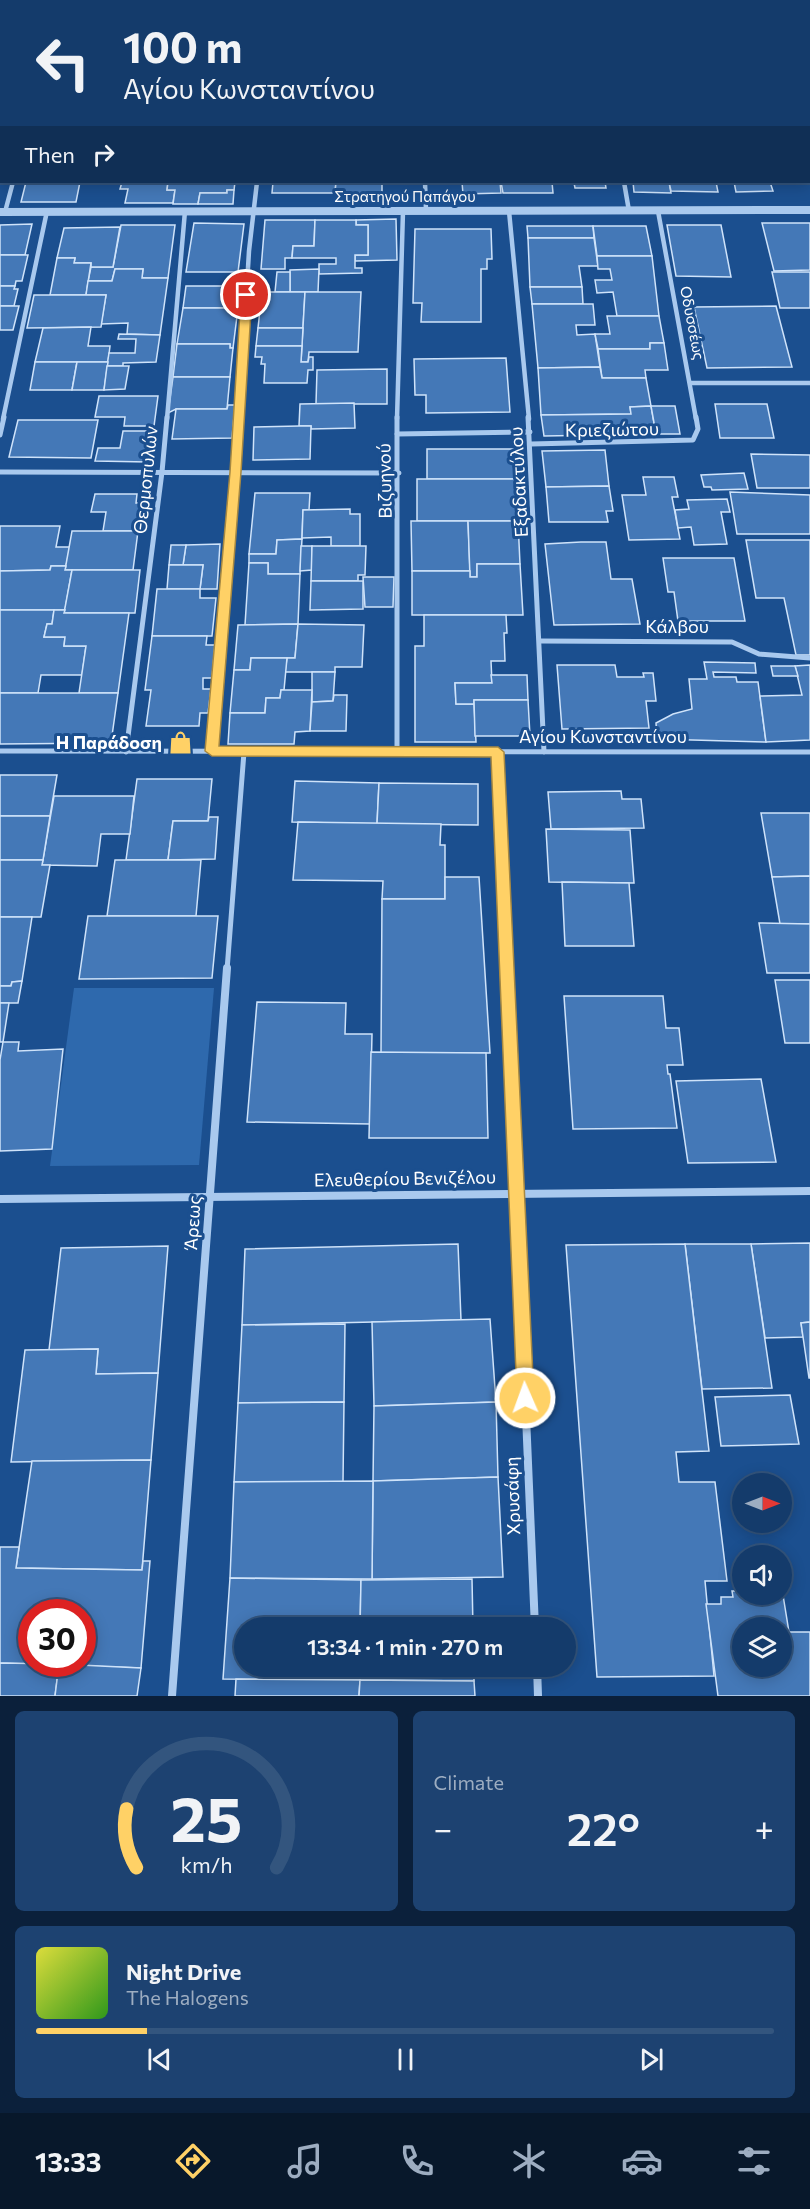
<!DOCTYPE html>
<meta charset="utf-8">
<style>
body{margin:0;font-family:Commissioner,sans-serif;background:#1d4271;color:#f1f3f6;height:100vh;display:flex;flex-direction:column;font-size:22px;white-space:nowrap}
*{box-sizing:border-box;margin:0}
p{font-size:20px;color:#9dadc1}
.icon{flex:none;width:33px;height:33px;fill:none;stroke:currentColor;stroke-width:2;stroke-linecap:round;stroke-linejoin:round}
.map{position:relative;height:1696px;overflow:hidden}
.side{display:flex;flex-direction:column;gap:15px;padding:15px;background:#0b203b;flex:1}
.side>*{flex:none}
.banner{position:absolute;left:0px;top:0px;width:810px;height:183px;box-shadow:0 3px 15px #0003,0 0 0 2px #33557e;background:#143b6b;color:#f1f3f6;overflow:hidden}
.needle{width:39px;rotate:90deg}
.fabs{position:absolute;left:732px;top:1473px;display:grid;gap:12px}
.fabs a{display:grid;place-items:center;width:60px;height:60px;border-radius:50%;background:#143b6b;box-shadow:0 3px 15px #0003,0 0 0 2px #33557e;font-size:30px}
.speed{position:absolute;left:18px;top:1599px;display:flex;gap:12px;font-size:30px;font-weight:700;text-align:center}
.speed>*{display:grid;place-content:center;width:78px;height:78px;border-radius:50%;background:#143b6b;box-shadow:0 3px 15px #0003,0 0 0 2px #33557e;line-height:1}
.speed .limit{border:9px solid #d22;background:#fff;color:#111}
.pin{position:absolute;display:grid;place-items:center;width:51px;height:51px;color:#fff;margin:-26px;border:3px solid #fff;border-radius:50%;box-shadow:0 2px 6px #0007}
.me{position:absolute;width:66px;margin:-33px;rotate:358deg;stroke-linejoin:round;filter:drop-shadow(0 0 4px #0008)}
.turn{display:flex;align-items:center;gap:21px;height:126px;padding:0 24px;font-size:27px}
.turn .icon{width:78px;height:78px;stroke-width:2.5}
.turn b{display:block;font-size:42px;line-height:51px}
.then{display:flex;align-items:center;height:57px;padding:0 24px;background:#0003;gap:12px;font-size:22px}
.big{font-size:45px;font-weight:600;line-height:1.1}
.side .widget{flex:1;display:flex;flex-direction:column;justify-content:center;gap:9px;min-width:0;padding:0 21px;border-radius:9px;background:#1d4271}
.side .dial{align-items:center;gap:0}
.dial svg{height:156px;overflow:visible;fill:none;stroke:#33557e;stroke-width:7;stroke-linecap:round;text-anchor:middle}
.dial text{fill:#f1f3f6;stroke:none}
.song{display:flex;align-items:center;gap:18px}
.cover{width:72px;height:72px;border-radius:9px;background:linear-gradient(135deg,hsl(60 70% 55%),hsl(110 70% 35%))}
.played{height:6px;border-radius:3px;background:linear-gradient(90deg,#ffd166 15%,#33557e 15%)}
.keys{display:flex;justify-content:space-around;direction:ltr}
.heat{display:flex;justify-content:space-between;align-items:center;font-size:33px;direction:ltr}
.side .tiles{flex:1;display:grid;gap:15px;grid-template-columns:1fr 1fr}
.widget:last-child{grid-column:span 2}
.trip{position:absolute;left:234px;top:1617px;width:342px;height:60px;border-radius:30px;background:#143b6b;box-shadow:0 3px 15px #0003,0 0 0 2px #33557e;font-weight:600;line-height:60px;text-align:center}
.tab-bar{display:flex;height:96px;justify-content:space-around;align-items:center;background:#08182b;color:#9dadc1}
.tab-bar .icon{width:42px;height:42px}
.tab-bar .current{color:#ffd166}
.tab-bar b{font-size:27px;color:#f1f3f6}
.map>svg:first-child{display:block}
.green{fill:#2e69ad}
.building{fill:#4478b7;stroke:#cfe3fa;stroke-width:1.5;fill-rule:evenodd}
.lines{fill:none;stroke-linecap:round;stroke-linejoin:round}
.minor-far2{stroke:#a9c9ee;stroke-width:4.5}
.minor-far1{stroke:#a9c9ee;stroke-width:5}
.minor{stroke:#a9c9ee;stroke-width:8}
.tertiary{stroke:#a9c9ee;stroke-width:8}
.route{fill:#ffd166;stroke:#a68842;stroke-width:1.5}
.labels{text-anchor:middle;stroke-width:6;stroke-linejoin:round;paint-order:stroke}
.far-street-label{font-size:15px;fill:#fff;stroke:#1b4f8f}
.street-label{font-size:18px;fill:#fff;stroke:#1b4f8f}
.poi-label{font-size:18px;font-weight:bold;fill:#fff;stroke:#1b4f8f;text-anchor:end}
</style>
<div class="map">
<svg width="810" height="1696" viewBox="0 0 810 1696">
<rect width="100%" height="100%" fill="#1b4f8f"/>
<!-- green -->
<polygon class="green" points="74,988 214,988 199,1165 50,1166"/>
<!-- building -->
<g class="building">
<polygon points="26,182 80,182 76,202 21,202"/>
<polygon points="122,182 168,182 167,190 175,190 173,203 125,203 128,189 120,189"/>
<polygon points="168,182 235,182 234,190 227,190 227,193 200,193 198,204 173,204 175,190 167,190"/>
<polygon points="273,182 336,182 335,193 272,193"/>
<polygon points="336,182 382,182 382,193 335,193"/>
<polygon points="462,182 500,182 501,193 463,194"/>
<polygon points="501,182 552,182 553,193 503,193"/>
<polygon points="580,182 605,182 606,188 575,188 574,183"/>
<polygon points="633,182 669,182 671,193 634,192"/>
<polygon points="669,182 716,182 718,192 671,191"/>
<polygon points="734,182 770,182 773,191 736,192"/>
<polygon points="227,190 234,190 233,204 198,204 200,193 227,193"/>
<polygon points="396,219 397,260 355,261 355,255 368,255 368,225 356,225 356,220"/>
<polygon points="265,220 315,220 314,246 293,246 292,258 285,258 285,269 261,269"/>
<polygon points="315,220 356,220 356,225 368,225 368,255 355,255 355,268 362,268 362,273 319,274 319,264 336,264 336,258 292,258 293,246 314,246"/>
<polygon points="194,223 244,224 238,272 186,272"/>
<polygon points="762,223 810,223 810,270 774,271"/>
<polygon points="32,224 25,255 0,255 0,225"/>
<polygon points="121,225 175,225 168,278 142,278 143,269 115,269 112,281 88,281 91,267 113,267"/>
<polygon points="667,225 721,225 731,277 676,276"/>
<polygon points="527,226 593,226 594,238 528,238"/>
<polygon points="593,226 646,226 652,256 597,256"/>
<polygon points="120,227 113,267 91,267 91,263 74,263 75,258 57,258 64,228"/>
<polygon points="415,229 491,229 492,259 487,259 487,269 481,269 481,322 421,322 422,303 413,303"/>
<polygon points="528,238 594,238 598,266 579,266 582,287 530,287"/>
<polygon points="0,255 28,255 22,281 16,281 15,286 0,286"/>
<polygon points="597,256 652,256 659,316 617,316 613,292 597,293 595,280 612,280 610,269 598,269"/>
<polygon points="57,258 75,258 74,263 91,263 86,295 50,295"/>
<polygon points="115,269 143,269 142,278 168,278 160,335 127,334 128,323 101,324 106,295 86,295 88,281 112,281"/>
<polygon points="319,269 318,292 290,292 290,270"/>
<polygon points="277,272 290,272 290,292 275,292"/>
<polygon points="772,272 810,272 810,308 780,308"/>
<polygon points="0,286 15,286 14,289 18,289 14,306 0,306"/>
<polygon points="186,286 240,286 238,308 183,308"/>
<polygon points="530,287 582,287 583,304 532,304"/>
<polygon points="262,292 305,292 303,328 258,328"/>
<polygon points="305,292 361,292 358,352 309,352 308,362 301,362"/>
<polygon points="34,295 106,295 101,327 27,328"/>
<polygon points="532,304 593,304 595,325 576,325 577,335 595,334 600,367 538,368"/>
<polygon points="0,306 19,306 13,330 0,330"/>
<polygon points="776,306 792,367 707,368 694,307"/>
<polygon points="183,308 238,308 233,348 230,348 230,344 177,344"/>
<polygon points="607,316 659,316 664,343 650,343 650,349 598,349 595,334 610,334"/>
<polygon points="91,327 88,346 110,346 108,362 35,362 43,328"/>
<polygon points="258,328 303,328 302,346 256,346"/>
<polygon points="119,334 160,335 156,362 123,363 123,366 107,366 109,353 135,353 136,339 118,339"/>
<polygon points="650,343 664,343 668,370 645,370 646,378 602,378 598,349 650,349"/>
<polygon points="177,344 230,344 230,348 233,348 230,377 173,377"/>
<polygon points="256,346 302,346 301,362 308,362 309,357 313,357 313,370 308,370 307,383 264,383 265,364 261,364 262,357 255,357"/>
<polygon points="506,358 510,412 426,413 426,395 415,395 414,359"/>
<polygon points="35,362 77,362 72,390 30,390"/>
<polygon points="77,362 108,362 104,390 72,390"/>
<polygon points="107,366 129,366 125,389 104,390"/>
<polygon points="600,367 602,378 646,378 651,406 630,407 631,414 541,415 538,368"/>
<polygon points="387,369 387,404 316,404 317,370"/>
<polygon points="173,377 230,377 227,409 176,409 168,413"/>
<polygon points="99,396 158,396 154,426 124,426 125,417 95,417"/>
<polygon points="354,403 355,428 311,429 311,426 299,426 300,404"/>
<polygon points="715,404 767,404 774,438 720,438"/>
<polygon points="228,405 235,405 232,438 172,439 176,409 227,409"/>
<polygon points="651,406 656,434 544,436 541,415 631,414 630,407"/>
<polygon points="651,406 675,406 680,434 656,434"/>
<polygon points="18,420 98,420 91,458 9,457"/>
<polygon points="299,426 311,426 310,459 253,460 254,427"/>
<polygon points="123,431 153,431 148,462 95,461 98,448 120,448"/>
<polygon points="427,449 514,449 516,479 427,479"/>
<polygon points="605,450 609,486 546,487 542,451"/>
<polygon points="751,454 810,455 810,488 757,488"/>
<polygon points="744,473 748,489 712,490 711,487 704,487 701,475"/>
<polygon points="643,477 674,477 678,497 672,497 680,539 629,540 622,495 646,495"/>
<polygon points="417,479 516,479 518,521 417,521"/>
<polygon points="609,486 613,511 606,511 608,522 549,522 546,487"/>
<polygon points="730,492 810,495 810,534 737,534"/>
<polygon points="255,493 310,493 309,510 303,510 302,539 277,540 276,554 249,554"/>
<polygon points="95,494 137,494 136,503 145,503 141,531 103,531 106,512 91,512"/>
<polygon points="727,499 730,512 721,512 727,544 694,545 691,527 678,528 675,510 689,509 687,500"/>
<polygon points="350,509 350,514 360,514 360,546 331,546 331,537 302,538 303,510"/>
<polygon points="411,521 468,521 470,571 412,571"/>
<polygon points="468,521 518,521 520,564 477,564 477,577 470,577"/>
<polygon points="0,526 60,526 56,547 70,547 66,566 51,566 50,570 0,571"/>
<polygon points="72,531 138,531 133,570 65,570"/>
<polygon points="302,539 300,574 268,574 268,563 249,563 249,554 276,554 277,540"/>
<polygon points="746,540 810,540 810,655 796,655 784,598 756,598"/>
<polygon points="581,542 606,542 611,579 632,579 640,624 554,625 545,544"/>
<polygon points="220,544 217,589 200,589 203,565 183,565 186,545"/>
<polygon points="171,545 186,545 183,565 169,565"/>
<polygon points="301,546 312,546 312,570 300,571"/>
<polygon points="312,546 366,546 365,575 358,575 358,581 311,581"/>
<polygon points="663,558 734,558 745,621 678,621 674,592 668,592"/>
<polygon points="249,563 268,563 268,574 300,574 298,624 245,625"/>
<polygon points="477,564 520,564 523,615 412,615 412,571 470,571 470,577 477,577"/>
<polygon points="169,565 203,565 200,589 167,589"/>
<polygon points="51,566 66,566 65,570 72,570 65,610 0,610 0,571 50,570"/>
<polygon points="72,570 140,570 135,613 64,613"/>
<polygon points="363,577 394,577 393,607 365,607"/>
<polygon points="311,581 363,581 363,609 310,610"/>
<polygon points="157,589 200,589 200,598 216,598 212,636 152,636"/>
<polygon points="0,610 54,610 52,624 47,624 44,637 65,637 64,646 86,646 82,675 41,675 38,693 0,693"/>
<polygon points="54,610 65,610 64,613 129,613 118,693 79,693 86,646 64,646 65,637 44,637 47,624 52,624"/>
<polygon points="424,615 506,615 507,633 504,633 505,661 491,661 492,683 455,683 456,704 474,704 476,742 415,742 415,646 424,646"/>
<polygon points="298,624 295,658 251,658 250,670 234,670 238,625"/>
<polygon points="298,624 364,625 362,667 335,667 335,672 285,672 287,658 295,658"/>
<polygon points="152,636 207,636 206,645 215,645 212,678 203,678 203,689 211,689 208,713 200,713 199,726 146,726 151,690 145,690"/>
<polygon points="251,658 287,658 284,690 281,690 280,698 266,698 265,713 230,713 234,670 250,670"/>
<polygon points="704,662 755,663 756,673 713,672 714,677 736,677 737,682 758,682 766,742 657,739 656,723 673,714 692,709 689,679 707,679"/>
<polygon points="557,665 615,665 617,677 644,677 643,673 653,673 656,701 646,701 649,728 562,729"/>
<polygon points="810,665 810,740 766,742 760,696 802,695 795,666"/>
<polygon points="771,666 795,666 798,676 773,676"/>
<polygon points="312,672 335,672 333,701 312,702"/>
<polygon points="491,675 527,675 528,700 474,700 474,704 456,704 455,683 492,683"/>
<polygon points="281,690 312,690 310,731 295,732 294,744 228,744 230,713 265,713 266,698 280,698"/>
<polygon points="0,693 118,693 111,743 0,744"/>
<polygon points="334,695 347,695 346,731 310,731 312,702 333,701"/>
<polygon points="474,700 528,700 530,736 475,736"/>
<polygon points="0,775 57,775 50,816 0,816"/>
<polygon points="137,779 212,779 208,821 173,821 168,860 126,860"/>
<polygon points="295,781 379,783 377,824 292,822"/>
<polygon points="379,783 478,784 478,825 377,824"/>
<polygon points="621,791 622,799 641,799 644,828 551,829 548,792"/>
<polygon points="54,796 134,796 130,834 101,834 97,866 42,865"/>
<polygon points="761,813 810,813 810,876 772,877"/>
<polygon points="0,816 50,816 43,860 0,860"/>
<polygon points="209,817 218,817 215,859 168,860 173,821 208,821"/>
<polygon points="298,822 441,824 440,845 445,845 445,899 382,899 383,881 293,880"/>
<polygon points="546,829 630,830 634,883 549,882"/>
<polygon points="0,860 43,860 42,865 50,865 41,917 0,917"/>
<polygon points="115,860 201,860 196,916 107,916"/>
<polygon points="810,876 810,924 780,924 772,877"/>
<polygon points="445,877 479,877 490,1053 381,1053 382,899 445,899"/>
<polygon points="562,882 629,883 634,946 565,946"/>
<polygon points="88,916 218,916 212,978 79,979"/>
<polygon points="0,917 32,917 22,981 12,982 11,986 0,986"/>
<polygon points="759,923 810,924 810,973 767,973"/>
<polygon points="775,980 810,980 810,1043 785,1043"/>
<polygon points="22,981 18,1003 0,1003 0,986 11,986 12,982"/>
<polygon points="564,996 663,996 666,1028 679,1028 683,1065 667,1065 668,1074 670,1074 677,1128 573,1129"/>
<polygon points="257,1002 346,1003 345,1034 372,1034 370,1124 247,1122"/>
<polygon points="0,1003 9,1003 3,1042 0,1042"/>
<polygon points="3,1042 19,1042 18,1051 63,1049 52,1149 0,1151 0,1060"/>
<polygon points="371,1052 486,1053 488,1138 369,1138"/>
<polygon points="761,1079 776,1162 688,1163 676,1081"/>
<polygon points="810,1243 810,1322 801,1323 803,1337 765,1338 751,1244"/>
<polygon points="458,1244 461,1320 242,1325 245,1249"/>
<polygon points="685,1244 751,1244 772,1388 702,1389"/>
<polygon points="685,1244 709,1451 676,1452 679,1482 715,1482 727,1581 705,1581 714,1676 597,1677 566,1245"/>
<polygon points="168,1246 158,1373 96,1374 98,1349 49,1350 61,1248"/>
<polygon points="490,1319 496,1402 374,1406 372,1322"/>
<polygon points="810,1322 810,1378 809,1378 801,1323"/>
<polygon points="345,1324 344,1402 238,1403 242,1325"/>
<polygon points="98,1349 96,1374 158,1373 151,1460 11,1462 25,1350"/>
<polygon points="790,1395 799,1444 721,1446 715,1397"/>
<polygon points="344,1402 343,1482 234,1482 238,1403"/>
<polygon points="496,1402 498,1477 373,1481 374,1406"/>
<polygon points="151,1460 142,1570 16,1568 32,1461"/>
<polygon points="498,1477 503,1577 372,1579 373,1481"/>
<polygon points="373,1481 372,1579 230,1578 234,1482"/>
<path d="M0,1547H19L16,1568L142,1570L143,1561H150L141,1668L0,1663ZM32,1612H82V1664H32Z"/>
<polygon points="230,1578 361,1580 360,1628 244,1628 244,1666 360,1666 360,1680 223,1679"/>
<polygon points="472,1579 473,1628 360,1628 361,1580"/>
<path d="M782,1589L789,1632H810V1696H718L706,1604H721V1597H733L732,1591H742V1594H782ZM742,1628H782V1666H742Z"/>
<polygon points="0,1663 59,1664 55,1696 0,1696"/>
<polygon points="59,1664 141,1668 137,1696 55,1696"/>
<polygon points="360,1666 474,1666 474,1681 360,1680"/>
<polygon points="236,1679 360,1680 359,1696 235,1696"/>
<polygon points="360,1680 474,1681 475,1696 359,1696"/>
</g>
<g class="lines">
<!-- minor-far2 -->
<g class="minor-far2">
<polyline points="658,0 810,1"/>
<polyline points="425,182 426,211"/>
<polyline points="624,182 629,211"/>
<polyline points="509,211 529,419"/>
<polyline points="658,211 696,419"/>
<polyline points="5,212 13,182"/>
<polyline points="691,383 810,383"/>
<polyline points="3,419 47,211"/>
<polyline points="167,419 185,211"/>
<polyline points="239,419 249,251 257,182"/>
<polyline points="397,419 403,211"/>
</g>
<!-- minor-far1 -->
<g class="minor-far1">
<polyline points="528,417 544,752"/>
<polyline points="397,434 530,432"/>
<polyline points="0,435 4,417"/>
<polyline points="531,444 693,440 698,429 696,417"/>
<polyline points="0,472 399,473"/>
<polyline points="541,641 732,642 759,654 810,658"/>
<polyline points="0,751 810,752"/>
<polyline points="212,751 239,417"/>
<polyline points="126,752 162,472 167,417"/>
<polyline points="397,752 397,417"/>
<polyline points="498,752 507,970"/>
<polyline points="227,970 244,752"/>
</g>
<!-- minor -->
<g class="minor">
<polyline points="507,968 535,1628"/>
<polyline points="0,1199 810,1191"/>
<polyline points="537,1666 538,1696"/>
<polyline points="172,1696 227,968"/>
</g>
<!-- tertiary -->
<g class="tertiary">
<polyline points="808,92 810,97"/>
<polyline points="0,212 810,210"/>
</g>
</g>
<!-- route -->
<polygon class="route" points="246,292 252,295 241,472 219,746 498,747 504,752 534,1398 531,1405 525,1407 519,1405 517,1398 491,757 212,756 205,751 230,472 241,295"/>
<!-- icons -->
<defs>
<symbol id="shop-bare" viewBox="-9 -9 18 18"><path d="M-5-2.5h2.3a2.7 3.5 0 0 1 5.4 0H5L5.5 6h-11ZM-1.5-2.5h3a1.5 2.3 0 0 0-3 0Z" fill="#ffd166" stroke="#1b4f8f" stroke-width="2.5" paint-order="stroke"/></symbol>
</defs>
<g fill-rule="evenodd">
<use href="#shop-bare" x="164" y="726" width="33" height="33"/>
</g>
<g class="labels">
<!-- far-street labels -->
<g class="far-street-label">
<text x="405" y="202">Στρατηγού Παπάγου</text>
<text transform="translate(692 323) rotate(79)" y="5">Οδυσσέως</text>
</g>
<!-- street labels -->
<g class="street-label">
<text transform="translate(612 430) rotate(-1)" y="6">Κριεζιώτου</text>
<text transform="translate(146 480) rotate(-84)" y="6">Θερμοπυλών</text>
<text transform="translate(385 481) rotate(-91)" y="6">Βιζυηνού</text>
<text transform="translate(519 482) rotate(-93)" y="6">Εξαδακτύλου</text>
<text x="677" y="633">Κάλβου</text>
<text x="603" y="743">Αγίου Κωνσταντίνου</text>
<text transform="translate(405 1179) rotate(-1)" y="6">Ελευθερίου Βενιζέλου</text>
<text transform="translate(193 1223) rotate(-86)" y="6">Άρεως</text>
<text transform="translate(513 1496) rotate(-92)" y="6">Χρυσάφη</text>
</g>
<!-- poi labels -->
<g class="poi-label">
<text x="162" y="749">Η Παράδοση</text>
</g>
</g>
</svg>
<div class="fabs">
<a><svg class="needle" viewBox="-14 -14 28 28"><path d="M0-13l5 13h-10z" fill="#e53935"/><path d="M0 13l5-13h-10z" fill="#9dadc1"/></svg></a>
<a><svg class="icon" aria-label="sound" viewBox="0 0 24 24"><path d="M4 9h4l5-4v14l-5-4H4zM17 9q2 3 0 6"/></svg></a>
<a><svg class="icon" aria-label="layers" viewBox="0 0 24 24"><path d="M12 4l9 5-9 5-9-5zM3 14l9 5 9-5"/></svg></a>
</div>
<div class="speed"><div class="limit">30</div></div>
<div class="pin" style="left:246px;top:295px;background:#d93025"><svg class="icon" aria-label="arrive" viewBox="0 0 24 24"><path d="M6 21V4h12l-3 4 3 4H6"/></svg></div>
<svg class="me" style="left:525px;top:1398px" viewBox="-20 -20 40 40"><circle r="17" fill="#ffd166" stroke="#fff" stroke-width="3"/><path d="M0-11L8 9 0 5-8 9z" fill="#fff"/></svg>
<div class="trip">13:34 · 1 min · 270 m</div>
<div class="banner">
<div class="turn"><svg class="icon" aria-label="left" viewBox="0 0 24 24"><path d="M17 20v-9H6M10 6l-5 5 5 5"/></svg><div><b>100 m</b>Αγίου Κωνσταντίνου</div></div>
<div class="then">Then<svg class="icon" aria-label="right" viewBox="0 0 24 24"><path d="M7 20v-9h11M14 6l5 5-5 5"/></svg></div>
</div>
</div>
<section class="side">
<div class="tiles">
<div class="widget dial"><svg viewBox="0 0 100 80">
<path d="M14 69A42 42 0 1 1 86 69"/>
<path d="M14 69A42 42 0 0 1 9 39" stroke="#ffd166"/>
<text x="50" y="56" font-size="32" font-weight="700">25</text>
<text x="50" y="72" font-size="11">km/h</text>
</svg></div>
<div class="widget"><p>Climate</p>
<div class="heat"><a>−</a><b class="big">22°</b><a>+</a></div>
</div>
<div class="widget">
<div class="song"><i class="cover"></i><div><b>Night Drive</b><p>The Halogens</p></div></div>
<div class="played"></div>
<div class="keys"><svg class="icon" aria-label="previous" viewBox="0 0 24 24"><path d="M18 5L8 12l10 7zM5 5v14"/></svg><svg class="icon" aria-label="pause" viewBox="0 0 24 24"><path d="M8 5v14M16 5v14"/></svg><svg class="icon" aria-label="next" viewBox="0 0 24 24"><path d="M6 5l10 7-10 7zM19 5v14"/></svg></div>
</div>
</div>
</section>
<nav class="tab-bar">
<b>13:33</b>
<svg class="icon current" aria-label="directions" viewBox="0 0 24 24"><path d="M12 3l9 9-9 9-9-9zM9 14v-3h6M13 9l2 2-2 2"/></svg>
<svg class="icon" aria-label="music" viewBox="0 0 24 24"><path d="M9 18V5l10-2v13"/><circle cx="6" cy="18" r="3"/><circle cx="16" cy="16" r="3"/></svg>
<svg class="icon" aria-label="phone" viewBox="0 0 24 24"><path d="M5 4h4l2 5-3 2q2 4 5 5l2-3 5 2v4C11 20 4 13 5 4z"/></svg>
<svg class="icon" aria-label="climate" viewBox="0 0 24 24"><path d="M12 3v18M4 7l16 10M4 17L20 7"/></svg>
<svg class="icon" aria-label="car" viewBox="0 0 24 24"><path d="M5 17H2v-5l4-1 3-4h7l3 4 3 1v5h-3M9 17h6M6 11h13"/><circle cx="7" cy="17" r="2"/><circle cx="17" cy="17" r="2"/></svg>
<svg class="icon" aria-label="filters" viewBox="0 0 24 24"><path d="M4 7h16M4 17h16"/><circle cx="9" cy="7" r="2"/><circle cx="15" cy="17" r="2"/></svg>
</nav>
